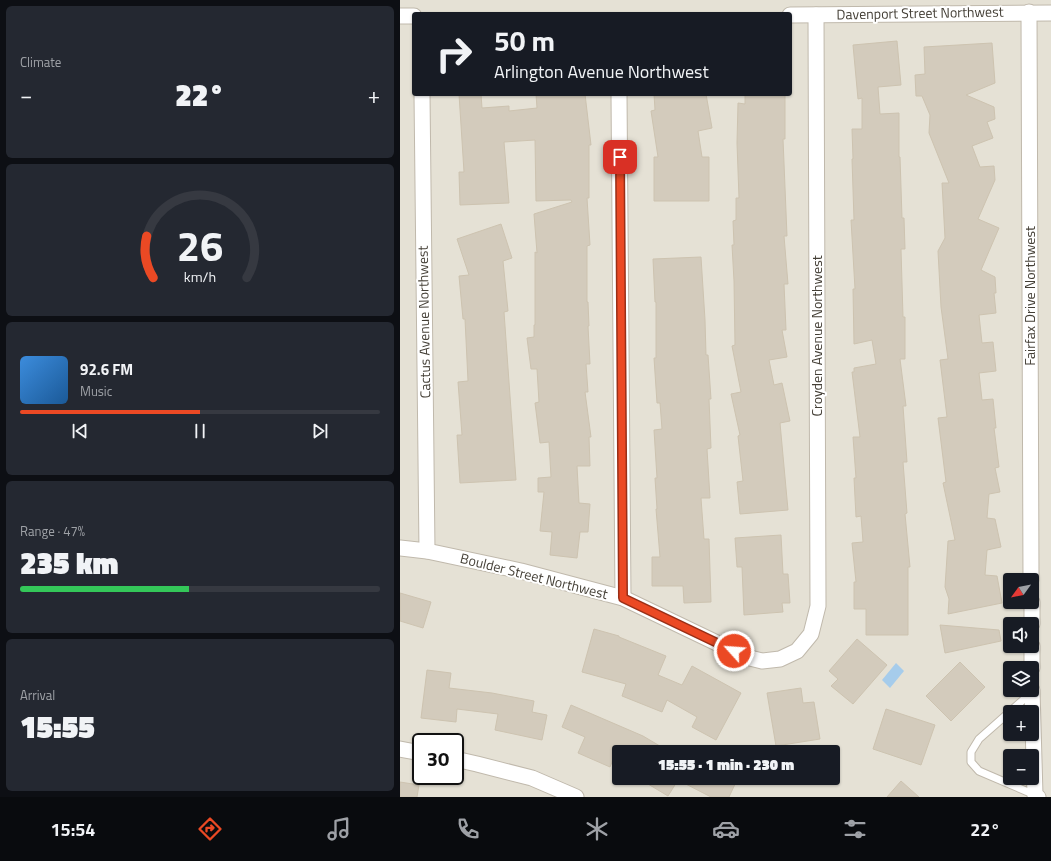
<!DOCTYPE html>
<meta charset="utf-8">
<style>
body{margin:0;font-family:"Titillium Web",sans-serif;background:#242831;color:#f1f3f6;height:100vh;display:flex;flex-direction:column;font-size:15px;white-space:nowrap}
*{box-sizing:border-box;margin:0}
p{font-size:13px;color:#9ea1a6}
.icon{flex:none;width:22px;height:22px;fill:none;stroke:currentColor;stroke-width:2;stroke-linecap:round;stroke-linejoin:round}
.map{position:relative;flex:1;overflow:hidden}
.sheet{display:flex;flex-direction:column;gap:6px;padding:6px;background:#0d0f14;width:400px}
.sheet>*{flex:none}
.top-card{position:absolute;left:12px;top:12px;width:380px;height:84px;border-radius:4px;box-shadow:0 1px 3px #0004;background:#171b24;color:#f1f3f6;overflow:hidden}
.needle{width:26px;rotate:237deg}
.controls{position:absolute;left:603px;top:573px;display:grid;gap:8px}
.controls a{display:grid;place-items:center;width:36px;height:36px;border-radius:4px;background:#171b24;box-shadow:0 1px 3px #0004;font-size:20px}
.speed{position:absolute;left:12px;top:733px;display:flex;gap:8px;font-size:20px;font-weight:700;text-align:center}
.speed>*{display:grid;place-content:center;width:52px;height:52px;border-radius:50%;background:#171b24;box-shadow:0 1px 3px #0004;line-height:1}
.speed .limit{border:2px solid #111;border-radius:6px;background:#fff;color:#111}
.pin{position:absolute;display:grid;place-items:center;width:34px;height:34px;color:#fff;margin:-17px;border-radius:8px;box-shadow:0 2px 6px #0006}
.me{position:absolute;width:44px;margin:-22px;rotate:296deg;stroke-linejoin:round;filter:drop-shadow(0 0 3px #0008)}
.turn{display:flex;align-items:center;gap:14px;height:84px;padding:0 16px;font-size:18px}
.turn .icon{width:52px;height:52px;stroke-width:2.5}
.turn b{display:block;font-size:28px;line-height:34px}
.big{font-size:30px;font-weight:800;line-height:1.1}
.sheet .widget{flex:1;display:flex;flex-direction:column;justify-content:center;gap:6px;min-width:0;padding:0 14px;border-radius:6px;background:#242831}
.sheet .dial{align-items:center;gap:0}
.dial svg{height:104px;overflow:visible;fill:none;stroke:#363941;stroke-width:7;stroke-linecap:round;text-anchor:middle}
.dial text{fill:#f1f3f6;stroke:none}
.song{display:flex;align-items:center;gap:12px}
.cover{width:48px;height:48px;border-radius:6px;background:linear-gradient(135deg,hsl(210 70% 55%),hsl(210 70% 35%))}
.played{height:4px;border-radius:2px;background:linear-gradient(90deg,#eb4924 50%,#363941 50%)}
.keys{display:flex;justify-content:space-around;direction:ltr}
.heat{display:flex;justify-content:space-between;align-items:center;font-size:22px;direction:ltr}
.charge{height:6px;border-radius:3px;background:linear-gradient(90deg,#34c759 47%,#363941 0)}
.trip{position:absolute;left:212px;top:745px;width:228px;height:40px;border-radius:4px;background:#171b24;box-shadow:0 1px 3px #0004;font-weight:800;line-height:40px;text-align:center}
.menu{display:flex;height:64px;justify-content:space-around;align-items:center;background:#090b0e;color:#9ea1a6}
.menu .icon{width:28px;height:28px}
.menu .on{color:#eb4924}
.menu b{font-size:18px;color:#f1f3f6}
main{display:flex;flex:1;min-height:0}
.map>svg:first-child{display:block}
.residential{fill:#e5e1d5;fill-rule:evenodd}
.water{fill:#a6cceb}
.building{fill:#d3cbbc;stroke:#cdc3b0}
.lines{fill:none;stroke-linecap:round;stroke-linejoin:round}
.service-casing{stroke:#c0b9ac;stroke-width:9}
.minor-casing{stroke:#c0b9ac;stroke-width:17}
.service{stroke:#fff;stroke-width:7}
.minor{stroke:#fff;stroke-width:15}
.route-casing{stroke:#992f17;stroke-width:10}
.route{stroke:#eb4924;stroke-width:7}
.labels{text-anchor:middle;stroke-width:4;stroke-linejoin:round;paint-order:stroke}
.street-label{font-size:14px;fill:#443f36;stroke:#fff}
</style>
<main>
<section class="sheet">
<div class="widget"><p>Climate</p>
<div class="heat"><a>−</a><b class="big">22°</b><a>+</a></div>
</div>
<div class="widget dial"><svg viewBox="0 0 100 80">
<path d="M14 69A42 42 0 1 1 86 69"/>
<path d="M14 69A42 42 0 0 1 9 37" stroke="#eb4924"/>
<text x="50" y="56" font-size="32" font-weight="700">26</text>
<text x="50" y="72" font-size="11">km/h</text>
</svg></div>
<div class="widget">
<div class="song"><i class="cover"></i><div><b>92.6 FM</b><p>Music</p></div></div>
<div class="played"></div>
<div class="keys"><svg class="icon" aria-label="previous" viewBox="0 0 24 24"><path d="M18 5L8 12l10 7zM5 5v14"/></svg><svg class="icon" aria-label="pause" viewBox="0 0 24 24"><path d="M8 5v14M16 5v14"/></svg><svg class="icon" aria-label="next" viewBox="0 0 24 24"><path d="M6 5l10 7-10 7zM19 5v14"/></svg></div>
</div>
<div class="widget"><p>Range · 47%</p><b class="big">235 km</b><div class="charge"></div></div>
<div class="widget"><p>Arrival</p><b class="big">15:55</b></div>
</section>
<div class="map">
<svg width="651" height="797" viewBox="0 0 651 797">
<rect width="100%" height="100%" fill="#f2efe6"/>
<!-- residential -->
<path class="residential" d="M0,0H651V797H0ZM14,14H390V94H14ZM610,580H632V602H610ZM610,624H632V646H610ZM610,668H632V690H610ZM610,712H632V734H610ZM21,742H55V776H21ZM219,752H433V778H219ZM610,756H632V778H610Z"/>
<!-- water -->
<polygon class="water" points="496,663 504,671 490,688 482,680"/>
<!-- building -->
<g class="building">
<polygon points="497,41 501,85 478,87 480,114 499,113 499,157 500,157 502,218 504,218 505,249 501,249 503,317 505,317 505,359 500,359 506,406 503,406 507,462 503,462 507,513 505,514 510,567 508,567 508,635 466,635 466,609 454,609 454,582 456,582 452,543 463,542 461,516 456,517 454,478 456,478 453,437 460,437 452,372 454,372 454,368 476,364 472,340 454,344 453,289 455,289 451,220 454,220 452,159 453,159 452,129 462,129 462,98 458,99 453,45"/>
<polygon points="592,43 595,83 566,95 594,107 595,119 587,122 593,138 572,146 580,167 594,166 595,180 578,219 599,228 581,270 595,277 596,293 594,293 596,313 579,315 582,343 593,342 596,371 579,373 582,400 593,399 596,428 594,428 599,467 595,468 600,492 589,494 587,518 595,519 601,547 587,550 585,575 597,576 602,603 548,614 549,599 545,587 548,541 555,540 543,483 546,482 538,418 547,417 540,360 548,359 541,307 538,251 545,238 542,183 549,183 529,133 530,115 522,96 516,96 515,75 525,74 524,47"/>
<polygon points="59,94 81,94 82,108 109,106 109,111 137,108 136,94 185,94 191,145 189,145 189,198 187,198 190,245 187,246 187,302 188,302 189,326 188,326 190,364 186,364 188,392 185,392 191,437 189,437 190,466 177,466 179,503 190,504 188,532 180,532 177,558 150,555 152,532 140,531 144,492 138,492 138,478 151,477 149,442 140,443 135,403 139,402 137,369 131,369 127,338 134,337 134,325 135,325 135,252 137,253 134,214 172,202 171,200 136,201 135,140 104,142 109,203 60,205 59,172 64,172"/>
<polygon points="254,94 306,94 312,128 298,131 302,157 309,157 309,201 254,201 254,157 258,157 251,111 255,110"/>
<polygon points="345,94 385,94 385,139 383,139 387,236 384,236 388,284 384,284 386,330 382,330 387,357 369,360 374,385 382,383 390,421 380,423 388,510 340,514 337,482 343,481 338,436 340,435 331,394 341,392 332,346 335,345 334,281 332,245 334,245 333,221 336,220 336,198 339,198 337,143 338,103 345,104"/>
<polygon points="101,224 112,258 103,261 108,311 104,312 116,480 60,483 57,435 62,435 58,382 68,381 65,319 63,319 59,276 69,275 57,239"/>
<polygon points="301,257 305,320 306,355 308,355 311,399 309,399 311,448 307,449 310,498 301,498 304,539 309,539 311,602 284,603 283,586 252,586 252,557 260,557 256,509 257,509 255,478 257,478 254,430 262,429 260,403 257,403 254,358 256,358 256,302 255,302 253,259"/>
<polygon points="381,535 383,574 388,574 390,603 382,603 383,612 344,615 342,567 337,567 335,538"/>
<polygon points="0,593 31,602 23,628 0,621"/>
<polygon points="540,625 599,630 601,641 545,653"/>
<polygon points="194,629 219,636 219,637 266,656 258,675 282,685 292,666 341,693 316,740 292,727 297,717 267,700 262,712 222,696 226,684 182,672"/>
<polygon points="457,639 487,665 453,704 431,686 438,679 429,671"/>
<polygon points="560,662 585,687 551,721 526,696"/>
<polygon points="27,670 51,673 49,688 92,693 134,701 132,712 147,715 142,740 95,730 98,714 57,709 56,722 21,718"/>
<polygon points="401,688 403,703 414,702 420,739 376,746 367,693"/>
<polygon points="171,705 243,736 270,752 216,752 210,767 178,753 185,737 162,727"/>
<polygon points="486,709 535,725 521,765 473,749"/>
<polygon points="238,778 328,778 336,782 329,797 311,797 278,780 268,796"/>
<polygon points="501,781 519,797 487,797"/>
<polygon points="0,782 19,785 17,797 0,797"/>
</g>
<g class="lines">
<defs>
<polyline id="service" points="631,693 579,739 571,752 571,762 579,771 635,795"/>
<g id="minor">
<polyline points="629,12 631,580"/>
<polyline points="390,15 651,13"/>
<polyline points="0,16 14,16"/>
<polyline points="22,94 27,551"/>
<polyline points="219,94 223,598"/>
<polyline points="0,548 27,551 121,571 223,598 346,657 362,661 380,659 397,651 411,634 418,606 416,15"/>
<polyline points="632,602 632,624"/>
<polyline points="632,646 632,668"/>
<polyline points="632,690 635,795 638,797"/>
<polyline points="0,749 21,753"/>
<polyline points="55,759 77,764 132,778 176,797"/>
</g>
</defs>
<!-- service casing -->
<use href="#service" class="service-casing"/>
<!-- minor casing -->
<use href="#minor" class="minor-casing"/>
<!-- service -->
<use href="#service" class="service"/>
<!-- minor -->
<use href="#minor" class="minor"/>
</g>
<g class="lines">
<defs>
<polyline id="route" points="220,157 223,598 334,651"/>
</defs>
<!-- route casing -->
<use href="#route" class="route-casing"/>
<!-- route -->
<use href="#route" class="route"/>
</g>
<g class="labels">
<!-- street labels -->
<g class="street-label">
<text transform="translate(520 13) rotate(-1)" y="5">Davenport Street Northwest</text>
<text transform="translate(630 296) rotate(-90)" y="5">Fairfax Drive Northwest</text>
<text transform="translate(24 322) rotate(-91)" y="5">Cactus Avenue Northwest</text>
<text transform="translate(417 336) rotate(-90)" y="5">Croyden Avenue Northwest</text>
<text transform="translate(134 576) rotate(14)" y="5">Boulder Street Northwest</text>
</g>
</g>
</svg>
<div class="controls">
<a><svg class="needle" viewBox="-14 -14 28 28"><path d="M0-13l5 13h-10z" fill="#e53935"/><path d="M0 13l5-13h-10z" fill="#9ea1a6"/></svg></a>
<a><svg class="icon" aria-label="sound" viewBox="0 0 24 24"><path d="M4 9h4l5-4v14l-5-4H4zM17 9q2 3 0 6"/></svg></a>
<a><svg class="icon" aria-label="layers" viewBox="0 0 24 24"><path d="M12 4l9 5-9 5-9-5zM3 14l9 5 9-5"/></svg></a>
<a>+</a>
<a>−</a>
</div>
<div class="speed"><div class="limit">30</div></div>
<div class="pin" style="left:220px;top:157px;background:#d93025"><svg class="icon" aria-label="arrive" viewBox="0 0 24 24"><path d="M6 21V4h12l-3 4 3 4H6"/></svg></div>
<svg class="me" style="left:334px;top:651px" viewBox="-20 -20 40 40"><circle r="17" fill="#eb4924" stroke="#fff" stroke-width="3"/><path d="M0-11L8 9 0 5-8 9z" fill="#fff"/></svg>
<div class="trip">15:55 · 1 min · 230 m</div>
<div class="top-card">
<div class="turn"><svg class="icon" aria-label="right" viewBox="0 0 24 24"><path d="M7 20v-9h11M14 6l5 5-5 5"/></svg><div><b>50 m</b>Arlington Avenue Northwest</div></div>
</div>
</div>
</main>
<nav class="menu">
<b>15:54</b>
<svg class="icon on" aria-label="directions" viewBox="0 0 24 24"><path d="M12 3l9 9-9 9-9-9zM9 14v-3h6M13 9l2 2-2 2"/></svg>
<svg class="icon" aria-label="music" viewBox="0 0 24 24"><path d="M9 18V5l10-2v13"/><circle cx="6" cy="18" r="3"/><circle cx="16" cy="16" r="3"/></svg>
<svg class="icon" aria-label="phone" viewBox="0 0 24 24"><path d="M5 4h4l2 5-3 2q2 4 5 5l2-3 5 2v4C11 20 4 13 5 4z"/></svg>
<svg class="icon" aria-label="climate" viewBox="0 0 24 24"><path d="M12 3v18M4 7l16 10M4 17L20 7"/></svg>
<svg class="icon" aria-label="car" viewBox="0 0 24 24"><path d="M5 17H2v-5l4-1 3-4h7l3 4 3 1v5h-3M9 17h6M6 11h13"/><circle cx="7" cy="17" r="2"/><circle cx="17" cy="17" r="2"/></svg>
<svg class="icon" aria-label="filters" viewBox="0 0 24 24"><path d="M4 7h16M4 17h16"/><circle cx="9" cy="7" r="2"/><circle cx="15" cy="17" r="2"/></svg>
<b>22°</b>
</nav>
